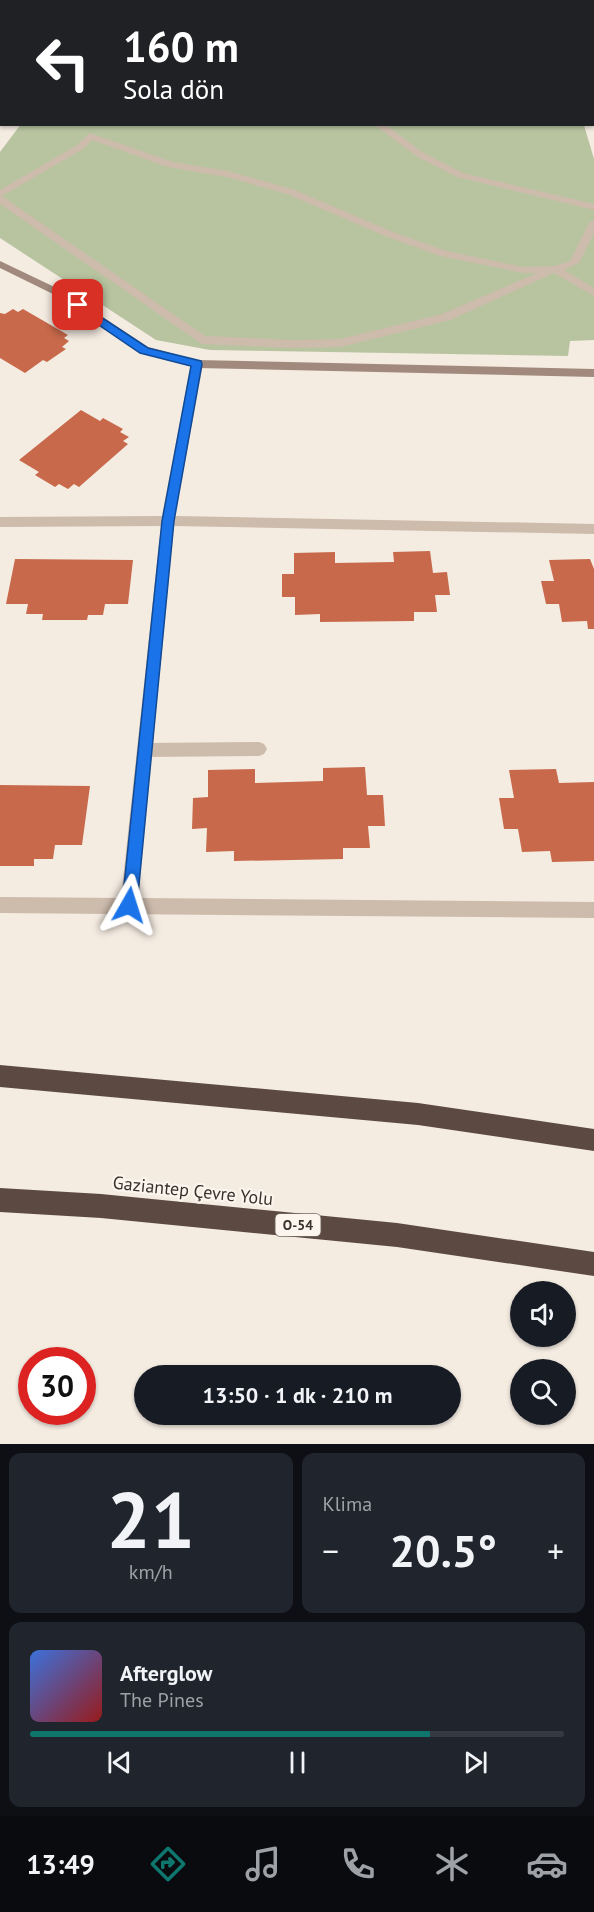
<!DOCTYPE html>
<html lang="tr">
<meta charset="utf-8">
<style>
body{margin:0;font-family:"PT Sans",sans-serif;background:#20242c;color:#f1f3f6;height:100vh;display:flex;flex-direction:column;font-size:22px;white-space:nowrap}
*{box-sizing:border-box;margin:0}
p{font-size:20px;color:#9ea1a6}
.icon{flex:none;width:33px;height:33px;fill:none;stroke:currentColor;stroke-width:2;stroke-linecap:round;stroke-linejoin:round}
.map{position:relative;height:1444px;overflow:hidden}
.sheet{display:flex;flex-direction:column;gap:9px;padding:9px;background:#0d0f14;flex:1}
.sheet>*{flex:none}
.hud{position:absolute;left:0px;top:0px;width:594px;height:126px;box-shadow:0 2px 4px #0004;background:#202124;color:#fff;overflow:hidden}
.tools{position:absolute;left:510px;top:1281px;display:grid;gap:12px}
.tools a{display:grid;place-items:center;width:66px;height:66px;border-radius:50%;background:#171b24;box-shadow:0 2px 4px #0004;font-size:30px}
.speed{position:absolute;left:18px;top:1347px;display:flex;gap:12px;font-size:30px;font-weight:700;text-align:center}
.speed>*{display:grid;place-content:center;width:78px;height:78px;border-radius:50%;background:#171b24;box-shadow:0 2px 4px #0004;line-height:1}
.speed .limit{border:9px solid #d22;background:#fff;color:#111}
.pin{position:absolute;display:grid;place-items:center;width:51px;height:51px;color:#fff;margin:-26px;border-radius:12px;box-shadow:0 3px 9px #0006}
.me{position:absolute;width:66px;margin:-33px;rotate:6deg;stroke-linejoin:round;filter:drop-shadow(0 0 4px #0008)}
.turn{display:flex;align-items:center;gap:21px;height:126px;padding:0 24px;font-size:27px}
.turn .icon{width:78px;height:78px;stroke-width:2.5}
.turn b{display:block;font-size:42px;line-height:51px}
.big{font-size:45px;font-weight:800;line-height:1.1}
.sheet .card{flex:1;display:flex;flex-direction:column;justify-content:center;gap:9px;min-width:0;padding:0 21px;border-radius:12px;background:#20242c}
.sheet .dial{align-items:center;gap:0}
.dial b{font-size:78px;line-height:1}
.song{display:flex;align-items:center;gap:18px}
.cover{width:72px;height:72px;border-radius:9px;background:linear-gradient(135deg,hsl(220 70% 55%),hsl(0 70% 35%))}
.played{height:6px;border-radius:3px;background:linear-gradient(90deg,#0f766e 75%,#363941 75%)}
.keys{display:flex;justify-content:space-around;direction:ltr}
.heat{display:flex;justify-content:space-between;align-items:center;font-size:33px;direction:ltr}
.sheet .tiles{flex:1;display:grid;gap:9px;grid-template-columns:1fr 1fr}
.card:last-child{grid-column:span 2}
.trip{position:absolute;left:134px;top:1365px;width:327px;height:60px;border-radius:30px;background:#171b24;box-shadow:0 2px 4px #0004;font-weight:800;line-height:60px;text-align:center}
.dock{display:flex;height:96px;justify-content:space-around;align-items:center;background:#090b0e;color:#9ea1a6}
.dock .icon{width:42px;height:42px}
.dock .current{color:#0f766e}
.dock b{font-size:27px;color:#f1f3f6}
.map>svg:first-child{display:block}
.green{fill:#b8c4a0}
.building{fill:#c8694b}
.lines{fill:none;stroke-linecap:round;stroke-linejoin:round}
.lane{fill:#cdbbac;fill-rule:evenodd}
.street{fill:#cdbbac;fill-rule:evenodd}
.secondary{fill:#a18a7d;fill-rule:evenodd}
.highway{fill:#5c4a42;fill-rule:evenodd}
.route{fill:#1a73e8;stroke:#114b97;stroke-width:1.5}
.labels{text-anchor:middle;stroke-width:4.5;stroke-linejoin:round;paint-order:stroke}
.shield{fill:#fbf5ee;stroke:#756b66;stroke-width:1.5}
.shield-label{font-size:14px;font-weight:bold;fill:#3b302b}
.near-street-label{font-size:18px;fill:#3b302b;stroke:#fbf5ee}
</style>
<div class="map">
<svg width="594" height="1444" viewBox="0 0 594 1444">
<rect width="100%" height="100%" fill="#f4ebe1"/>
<!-- green -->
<polygon class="green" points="21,124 584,125 594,159 594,340 570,341 568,356 210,350 156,340 0,238 0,152"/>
<!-- building -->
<g class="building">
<polygon points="13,309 18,312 23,309 68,335 64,338 69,341 62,347 66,349 47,362 43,360 25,373 0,358 0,313 5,314"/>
<polygon points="81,410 100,421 103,418 123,429 120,432 129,437 123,441 128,444 79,487 74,484 68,489 59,484 55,487 35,475 39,472 19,460"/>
<polygon points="430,551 433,573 447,572 450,595 435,595 437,612 414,612 414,621 320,622 320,614 295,615 295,597 282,597 282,574 294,574 294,553 335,552 335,563 394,562 393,552"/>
<polygon points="15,559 133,560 128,604 105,604 103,615 88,615 87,620 42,620 43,614 26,614 28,604 6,604"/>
<polygon points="590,559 594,569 594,629 588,629 587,621 562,622 559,604 546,604 541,581 554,581 549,560"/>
<polygon points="365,767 367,795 383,795 385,826 368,826 370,848 343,848 343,859 234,861 234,851 206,852 207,828 192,829 193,798 208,797 208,770 255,769 255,783 323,781 323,768"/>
<polygon points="556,769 559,783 594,782 594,861 552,862 550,851 522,852 518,829 504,829 499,798 514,798 509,770"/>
<polygon points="0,785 90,786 82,845 55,845 53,859 34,859 34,866 0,866"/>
</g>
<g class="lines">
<!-- lane -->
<g class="lane">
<polygon points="193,0 252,0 192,2"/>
<polygon points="268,0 287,0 289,2 269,2"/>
<polygon points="385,0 398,0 383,2"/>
<polygon points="459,0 468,0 469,2 460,2"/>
<polygon points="592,110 594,111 594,117 592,116"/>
<polygon points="373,124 384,124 424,153 463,173 594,204 594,210 457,177 418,157"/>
<path d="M90,133L173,162L228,171L295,190L393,232L447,251L523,267L554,266L570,261L589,223L594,220V233L579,263L564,270L594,288V296L554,273L450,320L340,347L291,348L202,344L0,204V190L77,145ZM92,140L168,167L227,177L287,194L385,236L440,256L523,273H537L442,314L340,339L291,340L205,336L2,196L83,149Z"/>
<polygon points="259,742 264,744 267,749 264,754 259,756 145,757 140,755 137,750 140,745 145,743"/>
</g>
<!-- street -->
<polygon class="street" points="197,360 203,364 175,516 594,524 594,534 174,526 138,898 594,902 594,918 0,913 0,897 121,898 161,526 0,527 0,517 162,516 191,364"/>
<!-- secondary -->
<g class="secondary">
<polygon points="34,0 42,0 33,2"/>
<polygon points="84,0 93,0 83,2"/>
<polygon points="0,34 2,34 0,41"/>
<polygon points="2,87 2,94 0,95 0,88"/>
<polygon points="0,261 65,292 148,347 197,360 594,369 594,377 197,368 140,353 57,296 0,268"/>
</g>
<!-- highway -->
<g class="highway">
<polygon points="0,1065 418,1103 594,1129 594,1151 418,1125 0,1087"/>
<polygon points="0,1188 101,1194 397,1223 594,1252 594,1276 397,1247 101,1218 0,1212"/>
</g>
</g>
<!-- route -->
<polygon class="route" points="78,302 148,348 201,361 202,364 174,521 137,905 135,911 129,913 124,911 122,905 162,521 191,366 140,353 74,308 74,303"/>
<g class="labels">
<!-- shield labels -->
<rect class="shield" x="275.5" y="1214" width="45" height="22" rx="4.5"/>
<g class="shield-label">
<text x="298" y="1230">O-54</text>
</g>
<!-- near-street labels -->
<g class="near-street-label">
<text transform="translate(193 1191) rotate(6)" y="6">Gaziantep Çevre Yolu</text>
</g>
</g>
</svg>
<div class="tools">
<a><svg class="icon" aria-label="sound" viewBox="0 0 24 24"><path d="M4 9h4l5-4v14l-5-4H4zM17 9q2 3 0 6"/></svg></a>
<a><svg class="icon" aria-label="search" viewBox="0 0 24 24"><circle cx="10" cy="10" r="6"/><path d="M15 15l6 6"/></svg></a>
</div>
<div class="speed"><div class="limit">30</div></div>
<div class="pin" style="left:78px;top:305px;background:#d93025"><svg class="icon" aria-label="arrive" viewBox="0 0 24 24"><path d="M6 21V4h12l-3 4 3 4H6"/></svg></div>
<svg class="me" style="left:129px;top:905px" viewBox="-20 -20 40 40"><path d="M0-17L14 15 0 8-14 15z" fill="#1a73e8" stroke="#fff" stroke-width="4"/></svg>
<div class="trip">13:50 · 1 dk · 210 m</div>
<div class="hud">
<div class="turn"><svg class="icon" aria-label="left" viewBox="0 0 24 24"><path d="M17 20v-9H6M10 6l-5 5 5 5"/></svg><div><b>160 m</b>Sola dön</div></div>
</div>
</div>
<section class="sheet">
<div class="tiles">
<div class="card dial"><b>21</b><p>km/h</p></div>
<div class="card"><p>Klima</p>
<div class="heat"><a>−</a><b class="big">20.5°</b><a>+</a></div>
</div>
<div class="card">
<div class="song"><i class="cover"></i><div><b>Afterglow</b><p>The Pines</p></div></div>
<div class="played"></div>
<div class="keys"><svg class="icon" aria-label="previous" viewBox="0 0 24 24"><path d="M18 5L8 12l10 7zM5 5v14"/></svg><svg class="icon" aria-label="pause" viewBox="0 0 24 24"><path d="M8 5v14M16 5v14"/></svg><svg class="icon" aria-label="next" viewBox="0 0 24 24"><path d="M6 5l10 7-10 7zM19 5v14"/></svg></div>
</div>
</div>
</section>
<nav class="dock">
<b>13:49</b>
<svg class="icon current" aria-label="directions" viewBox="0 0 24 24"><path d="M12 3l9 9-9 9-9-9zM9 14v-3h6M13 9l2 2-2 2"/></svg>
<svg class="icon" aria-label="music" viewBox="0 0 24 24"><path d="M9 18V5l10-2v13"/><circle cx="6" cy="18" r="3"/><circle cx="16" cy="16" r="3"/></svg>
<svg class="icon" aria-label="phone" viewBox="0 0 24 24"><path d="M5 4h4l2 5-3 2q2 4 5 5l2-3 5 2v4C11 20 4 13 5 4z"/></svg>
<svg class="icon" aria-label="climate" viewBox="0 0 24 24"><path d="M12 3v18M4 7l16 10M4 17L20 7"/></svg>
<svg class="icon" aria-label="car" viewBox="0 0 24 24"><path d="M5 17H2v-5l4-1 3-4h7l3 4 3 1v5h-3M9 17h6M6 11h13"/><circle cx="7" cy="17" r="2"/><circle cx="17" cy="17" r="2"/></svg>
</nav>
